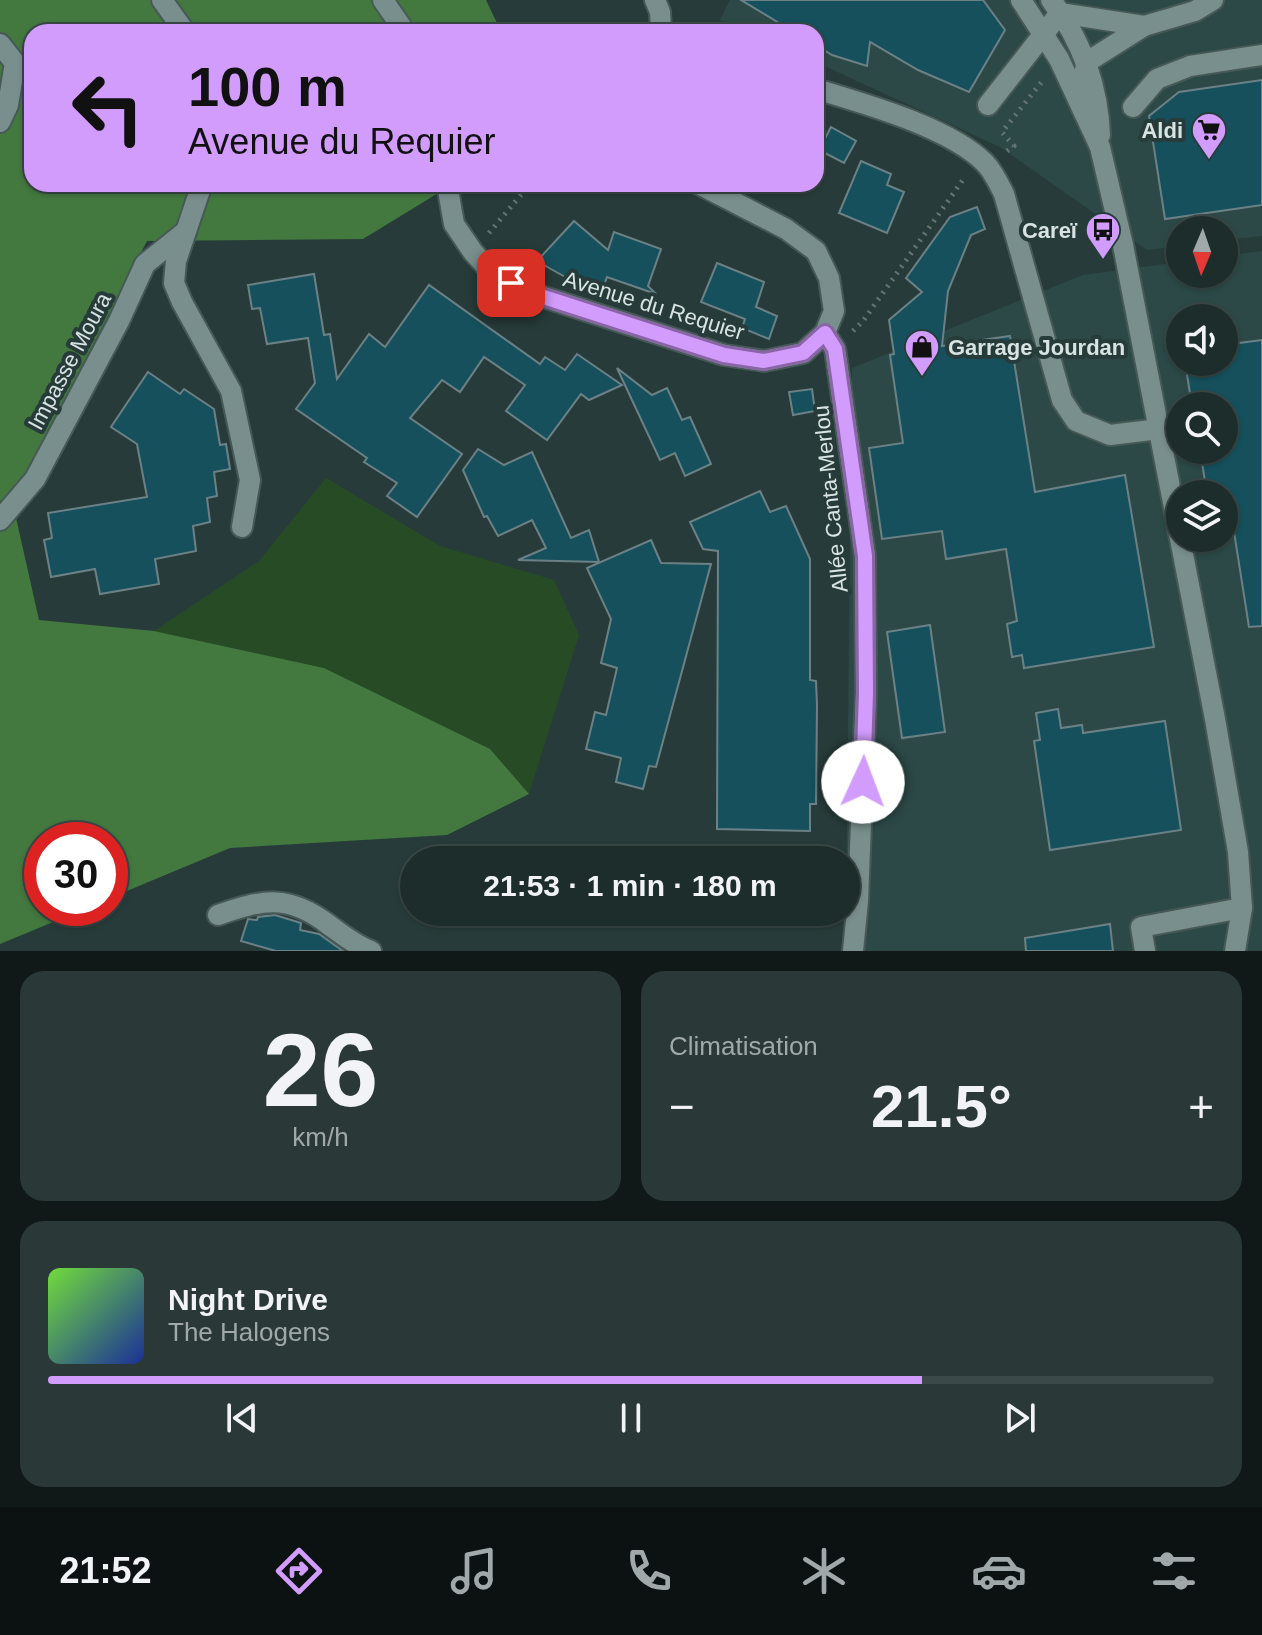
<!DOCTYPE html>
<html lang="fr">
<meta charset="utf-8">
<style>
body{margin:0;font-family:Helvetica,sans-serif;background:#2a3938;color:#f1f3f6;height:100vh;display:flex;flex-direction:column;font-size:30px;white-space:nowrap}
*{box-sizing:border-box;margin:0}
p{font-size:26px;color:#a0a8a9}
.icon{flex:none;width:44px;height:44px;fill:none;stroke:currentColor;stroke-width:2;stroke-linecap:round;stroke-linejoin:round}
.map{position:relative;height:951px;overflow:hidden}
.drawer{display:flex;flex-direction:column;gap:20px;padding:20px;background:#101918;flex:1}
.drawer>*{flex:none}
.banner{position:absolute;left:24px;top:24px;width:800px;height:168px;border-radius:24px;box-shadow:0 2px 6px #0004,0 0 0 2px #3b4948;background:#d29cfd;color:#111;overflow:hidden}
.needle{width:52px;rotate:182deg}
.buttons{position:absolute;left:1166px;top:216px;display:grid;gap:16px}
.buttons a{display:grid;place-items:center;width:72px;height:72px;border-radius:50%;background:#1d2d2c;box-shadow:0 2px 6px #0004,0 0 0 2px #3b4948;font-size:40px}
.speed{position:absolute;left:24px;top:822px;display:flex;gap:16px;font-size:40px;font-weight:700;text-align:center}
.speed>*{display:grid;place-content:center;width:104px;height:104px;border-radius:50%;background:#1d2d2c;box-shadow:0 2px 6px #0004,0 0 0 2px #3b4948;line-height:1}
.speed .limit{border:12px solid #d22;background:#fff;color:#111}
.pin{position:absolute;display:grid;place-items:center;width:68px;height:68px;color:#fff;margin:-34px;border-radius:16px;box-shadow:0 4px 12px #0006}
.me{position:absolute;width:88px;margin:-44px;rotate:2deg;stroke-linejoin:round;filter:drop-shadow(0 0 6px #0008)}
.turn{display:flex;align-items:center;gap:28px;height:168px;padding:0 32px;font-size:36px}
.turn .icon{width:104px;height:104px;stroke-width:2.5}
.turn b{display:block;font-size:56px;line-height:68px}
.big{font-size:60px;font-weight:800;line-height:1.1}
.drawer .widget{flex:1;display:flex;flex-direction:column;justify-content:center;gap:12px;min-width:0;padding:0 28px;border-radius:24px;background:#2a3938}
.drawer .dial{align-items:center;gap:0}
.dial b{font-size:104px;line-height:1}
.song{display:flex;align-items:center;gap:24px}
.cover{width:96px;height:96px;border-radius:12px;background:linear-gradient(135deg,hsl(100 70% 55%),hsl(230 70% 35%))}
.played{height:8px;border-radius:4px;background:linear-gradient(90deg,#d29cfd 75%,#3b4948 75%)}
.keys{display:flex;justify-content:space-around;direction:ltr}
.heat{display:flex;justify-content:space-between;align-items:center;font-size:44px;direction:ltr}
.drawer .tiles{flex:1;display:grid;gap:20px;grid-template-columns:1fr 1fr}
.widget:last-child{grid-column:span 2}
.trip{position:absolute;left:400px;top:846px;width:460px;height:80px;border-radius:40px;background:#1d2d2c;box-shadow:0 2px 6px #0004,0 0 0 2px #3b4948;font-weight:800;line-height:80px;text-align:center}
.tab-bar{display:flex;height:128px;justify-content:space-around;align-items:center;background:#0c1212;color:#a0a8a9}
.tab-bar .icon{width:56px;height:56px}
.tab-bar .selected{color:#d29cfd}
.tab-bar b{font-size:36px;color:#f1f3f6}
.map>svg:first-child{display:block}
.built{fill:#2c4947;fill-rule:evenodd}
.green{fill:#274c25}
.forest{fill:#43783f}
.building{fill:#15505c;stroke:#6c8186;stroke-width:2}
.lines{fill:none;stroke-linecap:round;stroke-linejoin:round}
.minor-casing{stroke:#475957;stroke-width:24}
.path{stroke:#637574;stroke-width:5;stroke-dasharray:2 6;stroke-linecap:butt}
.minor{stroke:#798f8d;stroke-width:20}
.route-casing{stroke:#8865a4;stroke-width:20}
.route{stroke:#d29cfd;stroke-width:14}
.labels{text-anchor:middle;stroke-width:8;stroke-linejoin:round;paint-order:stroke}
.poi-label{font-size:22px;font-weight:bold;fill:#d8e4e3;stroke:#273c3a;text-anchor:end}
.street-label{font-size:22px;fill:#d8e4e3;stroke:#273c3a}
</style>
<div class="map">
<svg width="1262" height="951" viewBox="0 0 1262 951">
<rect width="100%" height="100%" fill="#273c3a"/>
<!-- built -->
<g class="built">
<polygon points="730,0 1262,0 1262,236 1224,240 1224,230 1180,230 1180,246 1147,250 1000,147 816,62 816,32 747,32 720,20"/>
<path d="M1262,251V951H842L846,912L852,368L1083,275L1180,262V274H1224V256ZM1180,318H1224V362H1180ZM1180,406H1224V450H1180ZM1180,494H1224V538H1180Z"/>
</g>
<!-- green -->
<polygon class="green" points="326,478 440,546 554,580 579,635 529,794 490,749 324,668 154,631 259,561"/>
<!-- forest -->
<polygon class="forest" points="0,0 486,0 497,23 498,32 32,32 32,184 453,184 363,239 147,241 12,500 39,620 154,631 324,668 490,749 529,794 447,835 230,848 110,898 110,840 42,840 42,908 87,908 0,944"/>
<!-- building -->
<g class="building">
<polygon points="741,0 983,0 1005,30 969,92 918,70 870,42 867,66 832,55 816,45 816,32 794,32"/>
<polygon points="1262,80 1262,205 1165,219 1149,116 1179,92"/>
<polygon points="831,127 856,141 844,163 819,150"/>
<polygon points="861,161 891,174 887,185 904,192 887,233 839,213"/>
<polygon points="977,207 985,229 971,235 948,291 942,346 1010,336 1035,492 1125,475 1154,647 1024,668 1022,655 1012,657 1007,624 1017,621 1006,549 946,559 942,531 882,539 869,448 903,443 890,355 894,354 889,320 922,292 906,278 950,217"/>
<polygon points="574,221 608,250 614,232 661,249 648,286 656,294 607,277 603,288 569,275 567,278 537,261"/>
<polygon points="717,263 764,282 756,307 777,316 769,339 742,328 745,319 701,302"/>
<polygon points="314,274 324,335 330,334 337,379 369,334 385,347 429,285 540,364 545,357 565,370 577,354 622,385 589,400 581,394 547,440 506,411 525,385 484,357 460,392 442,380 410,418 462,454 417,517 387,496 397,483 364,462 367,458 296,409 315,383 308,338 267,344 260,308 252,309 248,285"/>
<polygon points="1262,340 1262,626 1249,627 1232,519 1224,520 1224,494 1207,494 1200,450 1224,450 1224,406 1192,406 1185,362 1224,362 1224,345"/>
<polygon points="617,368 652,395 667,388 682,420 690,417 711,464 685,476 675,453 660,460"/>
<polygon points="148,372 180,394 184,389 214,409 220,445 226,444 230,469 214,472 217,496 207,498 210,522 193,526 196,551 155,559 159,584 100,594 95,569 51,577 44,540 52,538 48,513 147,497 137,444 111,427"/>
<polygon points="812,389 815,411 793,415 789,392"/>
<polygon points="478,449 504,465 532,452 571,538 589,530 599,562 518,560 546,548 532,520 498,536 487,516 484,517 463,470"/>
<polygon points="760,491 770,512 786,506 810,559 810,680 816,681 817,705 816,804 810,804 810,831 717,829 718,551 703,549 690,522"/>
<polygon points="651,540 661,563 711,564 656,767 649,766 643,789 616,782 621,758 586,749 595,712 606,715 617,668 601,663 611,619 587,568"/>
<polygon points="930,625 945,732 902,738 887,632"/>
<polygon points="1058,709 1061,728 1082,725 1083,733 1165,721 1181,830 1050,850 1034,741 1040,740 1036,713"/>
<polygon points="275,915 301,923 300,930 319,934 343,951 276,951 241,941 248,919 257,920 258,917"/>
<polygon points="1110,924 1113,951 1026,951 1025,938"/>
</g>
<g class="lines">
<defs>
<g id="minor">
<polyline points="162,0 185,32"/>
<polyline points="383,0 405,32"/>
<polyline points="655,0 660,12 661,32"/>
<polyline points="1021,0 1059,59 1100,147 1123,245 1215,719 1238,852 1242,908 1235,951"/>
<path d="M1051,0C1082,41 1098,84 1100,135"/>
<polyline points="0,44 15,63 8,105 0,122"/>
<path d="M816,89C865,104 949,127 985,163C993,171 999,184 1004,194L1062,400L1076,421L1110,435L1159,429"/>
<polyline points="1078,98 1087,62 1144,26 1195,11 1213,0"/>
<polyline points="988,105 1060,13 1144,26"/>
<polyline points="1133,107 1157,79 1190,66 1262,55"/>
<polyline points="202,184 176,261 174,283 182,302 231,391 250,480 242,527"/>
<polyline points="447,184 454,224 473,252 493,274 528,292 724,355 764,361 803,353 825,333 834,311 829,278 816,251 786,229 699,184"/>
<polyline points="825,333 835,349 865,556 866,693 858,901 853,951"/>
<polyline points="0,520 35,479 119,321 145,264 186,231"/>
<path d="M218,915C263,899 289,894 329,925C343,935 355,945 371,951"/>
<polyline points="1145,951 1141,927 1242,908"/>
</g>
</defs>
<!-- minor casing -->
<use href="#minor" class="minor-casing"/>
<!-- path -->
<g class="path">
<polyline points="1007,151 1014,146 1002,132 1044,79"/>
<polyline points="489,233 530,184"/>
<polyline points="853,331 863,321 965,177"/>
</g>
<!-- minor -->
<use href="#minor" class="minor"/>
</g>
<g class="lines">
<defs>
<polyline id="route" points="511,283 528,292 724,355 764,361 803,353 825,333 835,349 865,556 866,693 863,782"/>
</defs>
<!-- route casing -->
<use href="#route" class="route-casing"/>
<!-- route -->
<use href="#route" class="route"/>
</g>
<!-- icons -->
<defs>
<symbol id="supermarket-pin" viewBox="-11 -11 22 30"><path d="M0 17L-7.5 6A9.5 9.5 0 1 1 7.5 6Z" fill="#d29cfd" stroke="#273c3a"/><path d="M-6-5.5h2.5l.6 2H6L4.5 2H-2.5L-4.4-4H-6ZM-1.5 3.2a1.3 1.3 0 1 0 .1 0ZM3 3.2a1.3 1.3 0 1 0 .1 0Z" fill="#111"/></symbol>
<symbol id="bus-pin" viewBox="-11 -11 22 30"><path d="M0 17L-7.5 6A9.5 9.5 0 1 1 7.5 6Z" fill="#d29cfd" stroke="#273c3a"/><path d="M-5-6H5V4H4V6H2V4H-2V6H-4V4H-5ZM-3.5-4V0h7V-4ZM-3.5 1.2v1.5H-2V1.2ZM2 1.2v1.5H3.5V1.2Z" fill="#111"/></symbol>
<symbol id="shop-pin" viewBox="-11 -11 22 30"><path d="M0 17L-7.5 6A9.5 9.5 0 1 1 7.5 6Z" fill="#d29cfd" stroke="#273c3a"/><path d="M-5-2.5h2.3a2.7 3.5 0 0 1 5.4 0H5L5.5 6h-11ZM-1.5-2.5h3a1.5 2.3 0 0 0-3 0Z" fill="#111"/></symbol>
</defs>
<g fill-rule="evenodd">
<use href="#supermarket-pin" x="1189" y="110" width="40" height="54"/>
<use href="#bus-pin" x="1083" y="210" width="40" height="54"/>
<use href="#shop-pin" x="902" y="327" width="40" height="54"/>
</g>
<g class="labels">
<!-- poi labels -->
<g class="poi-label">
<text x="1183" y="138">Aldi</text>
<text x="1077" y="238">Careï</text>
<text x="948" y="355" text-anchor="start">Garrage Jourdan</text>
</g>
<!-- street labels -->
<g class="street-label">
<text transform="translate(654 305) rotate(17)" y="8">Avenue du Requier</text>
<text transform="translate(69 361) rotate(-62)" y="8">Impasse Moura</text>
<text transform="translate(830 499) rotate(-96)" y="8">Allée Canta-Merlou</text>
</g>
</g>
</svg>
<div class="buttons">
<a><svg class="needle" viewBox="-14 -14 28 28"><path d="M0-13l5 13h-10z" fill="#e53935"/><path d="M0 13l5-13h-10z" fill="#a0a8a9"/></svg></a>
<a><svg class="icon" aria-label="sound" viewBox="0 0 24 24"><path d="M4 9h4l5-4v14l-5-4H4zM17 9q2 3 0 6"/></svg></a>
<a><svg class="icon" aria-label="search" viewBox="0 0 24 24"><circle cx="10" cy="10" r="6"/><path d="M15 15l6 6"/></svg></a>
<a><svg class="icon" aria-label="layers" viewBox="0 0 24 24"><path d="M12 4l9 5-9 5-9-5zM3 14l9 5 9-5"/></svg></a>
</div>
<div class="speed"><div class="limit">30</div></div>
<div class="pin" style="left:511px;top:283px;background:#d93025"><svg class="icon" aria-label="arrive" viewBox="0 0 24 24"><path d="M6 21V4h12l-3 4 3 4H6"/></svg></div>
<svg class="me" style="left:863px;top:782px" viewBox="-20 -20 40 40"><circle r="19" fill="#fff"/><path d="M0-13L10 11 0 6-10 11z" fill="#d29cfd"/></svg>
<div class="trip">21:53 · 1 min · 180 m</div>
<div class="banner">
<div class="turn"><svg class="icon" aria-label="left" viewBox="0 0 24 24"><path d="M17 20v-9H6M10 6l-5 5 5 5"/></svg><div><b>100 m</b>Avenue du Requier</div></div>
</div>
</div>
<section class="drawer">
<div class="tiles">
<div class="widget dial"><b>26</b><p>km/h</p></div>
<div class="widget"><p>Climatisation</p>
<div class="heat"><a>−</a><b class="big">21.5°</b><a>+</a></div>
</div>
<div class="widget">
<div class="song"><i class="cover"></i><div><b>Night Drive</b><p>The Halogens</p></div></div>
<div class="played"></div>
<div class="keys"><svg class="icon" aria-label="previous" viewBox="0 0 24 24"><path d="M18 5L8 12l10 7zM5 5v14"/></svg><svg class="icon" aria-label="pause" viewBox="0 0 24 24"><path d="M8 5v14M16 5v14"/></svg><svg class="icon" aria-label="next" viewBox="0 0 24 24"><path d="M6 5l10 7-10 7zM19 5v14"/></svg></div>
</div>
</div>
</section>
<nav class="tab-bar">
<b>21:52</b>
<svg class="icon selected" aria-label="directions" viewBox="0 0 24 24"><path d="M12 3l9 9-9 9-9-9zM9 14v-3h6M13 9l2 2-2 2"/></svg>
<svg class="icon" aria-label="music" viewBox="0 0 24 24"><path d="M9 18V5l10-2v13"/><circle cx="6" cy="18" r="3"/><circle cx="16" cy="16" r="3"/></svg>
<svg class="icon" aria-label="phone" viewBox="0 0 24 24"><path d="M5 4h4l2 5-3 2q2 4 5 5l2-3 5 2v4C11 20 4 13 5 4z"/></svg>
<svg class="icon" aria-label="climate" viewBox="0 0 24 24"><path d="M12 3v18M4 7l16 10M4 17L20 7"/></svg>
<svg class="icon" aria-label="car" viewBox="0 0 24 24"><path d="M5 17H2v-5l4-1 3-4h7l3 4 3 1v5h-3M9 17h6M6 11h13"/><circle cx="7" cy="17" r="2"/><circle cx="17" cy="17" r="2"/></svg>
<svg class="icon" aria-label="filters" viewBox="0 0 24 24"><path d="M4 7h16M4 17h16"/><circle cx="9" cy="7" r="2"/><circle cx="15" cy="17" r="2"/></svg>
</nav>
